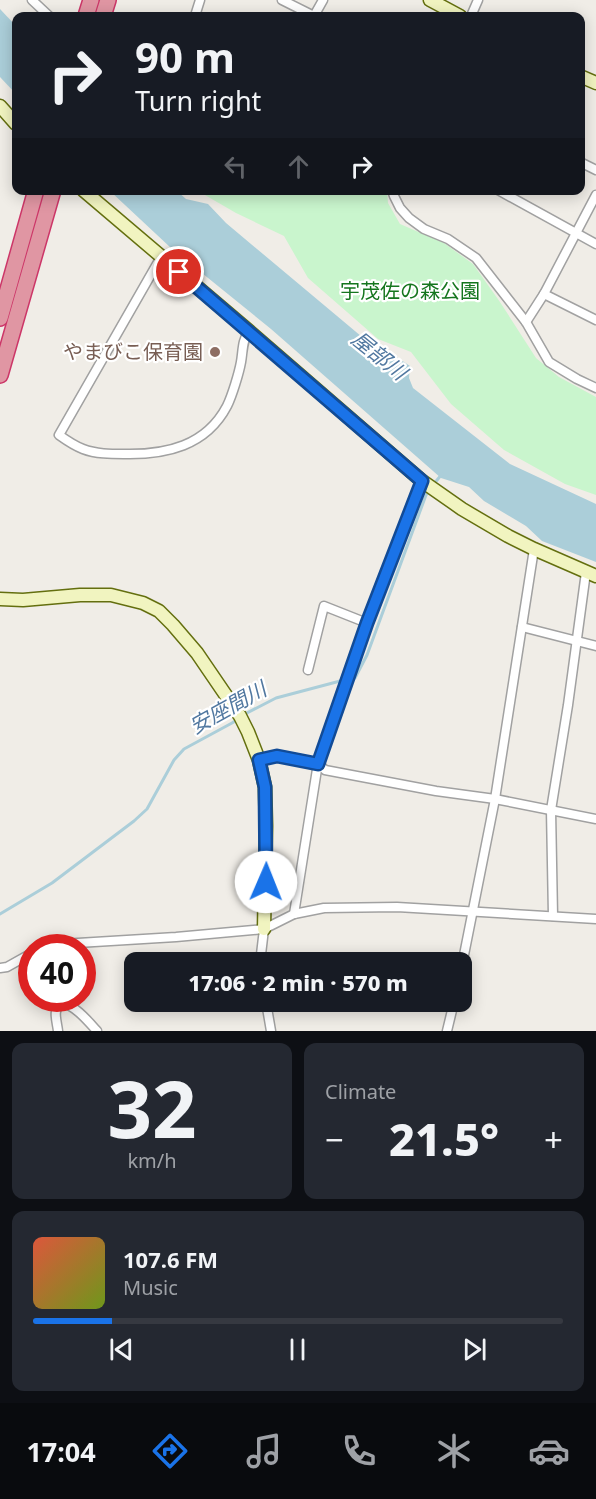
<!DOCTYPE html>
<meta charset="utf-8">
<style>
body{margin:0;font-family:"Noto Sans","Noto Sans JP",sans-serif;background:#242831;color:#f1f3f6;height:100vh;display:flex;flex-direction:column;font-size:22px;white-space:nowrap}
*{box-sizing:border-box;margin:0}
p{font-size:20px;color:#9ea1a6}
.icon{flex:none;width:33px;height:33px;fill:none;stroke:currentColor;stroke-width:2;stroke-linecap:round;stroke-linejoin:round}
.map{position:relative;height:1031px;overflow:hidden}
.sheet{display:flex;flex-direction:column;gap:12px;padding:12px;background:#0d0f14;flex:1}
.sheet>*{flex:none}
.guide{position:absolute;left:12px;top:12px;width:573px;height:183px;border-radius:12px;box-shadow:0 3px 15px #0003;background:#171b24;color:#f1f3f6;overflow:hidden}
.speed{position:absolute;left:18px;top:934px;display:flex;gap:12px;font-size:30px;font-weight:700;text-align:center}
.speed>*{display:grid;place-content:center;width:78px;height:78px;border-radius:50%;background:#171b24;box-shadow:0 3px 15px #0003;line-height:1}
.speed .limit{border:9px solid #d22;background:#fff;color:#111}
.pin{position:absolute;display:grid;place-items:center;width:51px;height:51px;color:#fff;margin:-26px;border:3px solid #fff;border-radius:50%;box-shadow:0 2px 6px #0007}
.me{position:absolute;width:66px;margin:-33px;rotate:1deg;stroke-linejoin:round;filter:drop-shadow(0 0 4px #0008)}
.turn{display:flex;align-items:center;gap:21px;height:126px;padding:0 24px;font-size:27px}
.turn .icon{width:78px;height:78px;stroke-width:2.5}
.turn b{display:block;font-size:42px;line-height:51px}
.lanes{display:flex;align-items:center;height:57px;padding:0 24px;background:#0003;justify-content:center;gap:30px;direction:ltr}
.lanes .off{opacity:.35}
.big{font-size:45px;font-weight:800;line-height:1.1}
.sheet .card{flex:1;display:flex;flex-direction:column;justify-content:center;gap:9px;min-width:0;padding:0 21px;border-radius:12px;background:#242831}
.sheet .dial{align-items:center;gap:0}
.dial b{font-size:78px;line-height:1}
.song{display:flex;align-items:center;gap:18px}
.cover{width:72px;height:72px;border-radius:9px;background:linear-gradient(135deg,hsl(10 70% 55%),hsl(80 70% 35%))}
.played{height:6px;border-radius:3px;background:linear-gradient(90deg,#1a73e8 15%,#363941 15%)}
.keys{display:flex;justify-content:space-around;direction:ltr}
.heat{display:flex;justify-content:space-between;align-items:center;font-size:33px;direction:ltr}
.sheet .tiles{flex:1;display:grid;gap:12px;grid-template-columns:1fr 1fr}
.card:last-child{grid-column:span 2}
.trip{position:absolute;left:124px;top:952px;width:348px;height:60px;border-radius:12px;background:#171b24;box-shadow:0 3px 15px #0003;font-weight:800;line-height:60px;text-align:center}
.dock{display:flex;height:96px;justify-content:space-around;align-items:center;background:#090b0e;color:#9ea1a6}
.dock .icon{width:42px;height:42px}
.dock .selected{color:#1a73e8}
.dock b{font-size:27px;color:#f1f3f6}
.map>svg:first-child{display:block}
.park{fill:#c9f5cd}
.water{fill:#abced9}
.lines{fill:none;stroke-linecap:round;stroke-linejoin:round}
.stream{stroke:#abced9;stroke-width:3}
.street-casing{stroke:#a1a1a1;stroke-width:11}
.secondary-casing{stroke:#646f0f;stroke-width:15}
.highway-casing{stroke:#cc3668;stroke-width:18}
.street{stroke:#fff;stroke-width:8}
.secondary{stroke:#f1f4c0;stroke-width:12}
.highway{stroke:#e096a3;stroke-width:15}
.route-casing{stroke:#114b97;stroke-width:15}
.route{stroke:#1a73e8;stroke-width:10}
.education-dot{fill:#8d6e63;stroke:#fff;stroke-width:2}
.labels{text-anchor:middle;stroke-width:4.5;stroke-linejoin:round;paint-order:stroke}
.park-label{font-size:20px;fill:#15761e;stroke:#fff}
.education-label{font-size:20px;fill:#785e54;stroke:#fff;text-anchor:end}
.water-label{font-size:21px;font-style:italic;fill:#5178a0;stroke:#fff}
</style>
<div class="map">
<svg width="596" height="1031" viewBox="0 0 596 1031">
<rect width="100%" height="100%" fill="#f0ede7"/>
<!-- park -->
<polygon class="park" points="198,191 387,191 388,203 400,224 444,243 473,264 500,302 536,358 559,377 596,397 596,495 565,484 504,450 451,404 411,352 378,339 308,278 284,236 236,213"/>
<!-- water -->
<g class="water">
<polygon points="0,9 16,26 16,94 0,77"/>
<polygon points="110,191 177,191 186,199 208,204 226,223 380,352 392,354 410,366 409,378 413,388 510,464 596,504 596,562 542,541 526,526 484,501 469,487 441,478 271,329 171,248"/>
</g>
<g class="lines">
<!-- stream -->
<g class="stream">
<polyline points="433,485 442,474"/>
<polyline points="351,679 355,678 367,655 426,495 429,491"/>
<polyline points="243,715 276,698 344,680"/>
<polyline points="0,914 52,883 134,821 147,809 174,760 184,749 232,723 238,719"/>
</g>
<defs>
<g id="street">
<polyline points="32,0 49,16"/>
<polyline points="282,0 314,16"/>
<polyline points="195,16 200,0"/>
<polyline points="314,16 323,0"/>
<polyline points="471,16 478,0"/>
<polyline points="580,162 596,170"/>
<polyline points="392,190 394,196 400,208 409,218 424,229 448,239 476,258 526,322 549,362 577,379 596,388"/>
<polyline points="498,190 596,244"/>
<path d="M161,257L59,435C66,440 75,446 83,449C96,454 111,454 124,454C166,455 206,446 227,406C232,396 239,373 241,362C243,351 242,340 249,331"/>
<polyline points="544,294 596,320"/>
<polyline points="526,322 544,294 596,195"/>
<polyline points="522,627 596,646"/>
<polyline points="308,670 324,606 367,623"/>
<polyline points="259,760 277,756 293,758 318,763 325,770 436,791 495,799 596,819"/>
<polyline points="294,914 318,763 367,623 422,481"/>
<polyline points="553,916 551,810 568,705 586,572"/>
<polyline points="39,948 45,945 176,937 264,929 294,914 324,908 397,907 596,919"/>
<polyline points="260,963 264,929"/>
<polyline points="462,965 495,799 534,549"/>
<polyline points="0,968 7,967 32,953"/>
<polyline points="266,1002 271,1031"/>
<path d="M58,1031C57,1021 52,1010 61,1003C74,1004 88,1021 97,1031"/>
<polyline points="447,1031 454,1002"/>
</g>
<g id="secondary">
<polyline points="430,0 460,16"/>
<polyline points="580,76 596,83"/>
<polyline points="0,106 16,124"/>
<polyline points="83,190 249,331 422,481 462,509 508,536 534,549 596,576"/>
<polyline points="0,599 23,600 80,595 111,595 143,603 159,611 173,625 197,653 240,716 248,732 259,760 265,787 266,826 264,929"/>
</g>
<g id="highway">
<polyline points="86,16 91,0"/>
<polyline points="103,16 108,0"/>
<polyline points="0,318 36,190"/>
<polyline points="0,375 53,190"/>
</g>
</defs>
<!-- street casing -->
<use href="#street" class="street-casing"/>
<!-- secondary casing -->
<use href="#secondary" class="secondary-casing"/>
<!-- highway casing -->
<use href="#highway" class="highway-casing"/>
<!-- street -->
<use href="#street" class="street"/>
<!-- secondary -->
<use href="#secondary" class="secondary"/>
<!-- highway -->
<use href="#highway" class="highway"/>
</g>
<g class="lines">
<defs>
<polyline id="route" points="179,272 422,481 367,623 318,764 277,756 259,760 265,787 266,882"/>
</defs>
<!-- route casing -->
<use href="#route" class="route-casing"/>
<!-- route -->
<use href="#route" class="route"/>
</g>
<!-- markers -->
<circle class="education-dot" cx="215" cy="352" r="6"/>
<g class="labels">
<!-- park labels -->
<g class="park-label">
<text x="410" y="298">宇茂佐の森公園</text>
</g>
<!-- education labels -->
<g class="education-label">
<text x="203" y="359">やまびこ保育園</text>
</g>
<!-- water labels -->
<g class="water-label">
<text transform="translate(379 356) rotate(39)" y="7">屋部川</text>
<text transform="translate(228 708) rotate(-29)" y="7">安座間川</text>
</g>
</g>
</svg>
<div class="speed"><div class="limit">40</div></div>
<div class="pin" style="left:179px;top:272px;background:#d93025"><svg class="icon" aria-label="arrive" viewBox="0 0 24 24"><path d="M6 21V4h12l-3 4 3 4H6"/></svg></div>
<svg class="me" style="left:266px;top:882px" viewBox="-20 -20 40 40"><circle r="19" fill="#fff"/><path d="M0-13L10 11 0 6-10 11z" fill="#1a73e8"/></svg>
<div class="trip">17:06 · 2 min · 570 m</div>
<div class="guide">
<div class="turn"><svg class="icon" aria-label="right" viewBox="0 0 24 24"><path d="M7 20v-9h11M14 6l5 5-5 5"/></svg><div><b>90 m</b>Turn right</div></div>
<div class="lanes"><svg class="icon off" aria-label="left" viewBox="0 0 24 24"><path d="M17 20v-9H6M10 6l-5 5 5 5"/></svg><svg class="icon off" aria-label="ahead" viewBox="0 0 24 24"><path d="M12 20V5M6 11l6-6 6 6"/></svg><svg class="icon" aria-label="right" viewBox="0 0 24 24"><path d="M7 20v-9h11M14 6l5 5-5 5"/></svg></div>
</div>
</div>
<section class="sheet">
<div class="tiles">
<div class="card dial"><b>32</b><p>km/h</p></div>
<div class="card"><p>Climate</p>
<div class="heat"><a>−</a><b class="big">21.5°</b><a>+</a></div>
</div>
<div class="card">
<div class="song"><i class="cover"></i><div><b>107.6 FM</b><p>Music</p></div></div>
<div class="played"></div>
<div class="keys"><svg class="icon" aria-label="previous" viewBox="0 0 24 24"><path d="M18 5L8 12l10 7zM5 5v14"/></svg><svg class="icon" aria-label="pause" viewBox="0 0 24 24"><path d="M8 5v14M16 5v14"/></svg><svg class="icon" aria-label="next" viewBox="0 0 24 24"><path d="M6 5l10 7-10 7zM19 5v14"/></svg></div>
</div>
</div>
</section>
<nav class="dock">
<b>17:04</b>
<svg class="icon selected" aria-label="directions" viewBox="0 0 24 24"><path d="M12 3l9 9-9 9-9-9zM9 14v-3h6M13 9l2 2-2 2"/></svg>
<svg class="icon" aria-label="music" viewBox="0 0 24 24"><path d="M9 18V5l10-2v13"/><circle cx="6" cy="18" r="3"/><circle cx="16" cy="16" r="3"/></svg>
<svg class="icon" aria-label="phone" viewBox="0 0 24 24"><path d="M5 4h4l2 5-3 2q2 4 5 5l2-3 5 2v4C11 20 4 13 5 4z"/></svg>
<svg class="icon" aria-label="climate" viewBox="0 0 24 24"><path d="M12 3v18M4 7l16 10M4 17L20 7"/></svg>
<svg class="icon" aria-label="car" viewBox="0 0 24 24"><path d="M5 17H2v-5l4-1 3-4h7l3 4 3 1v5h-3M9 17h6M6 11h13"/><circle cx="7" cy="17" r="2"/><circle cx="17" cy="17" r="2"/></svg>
</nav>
